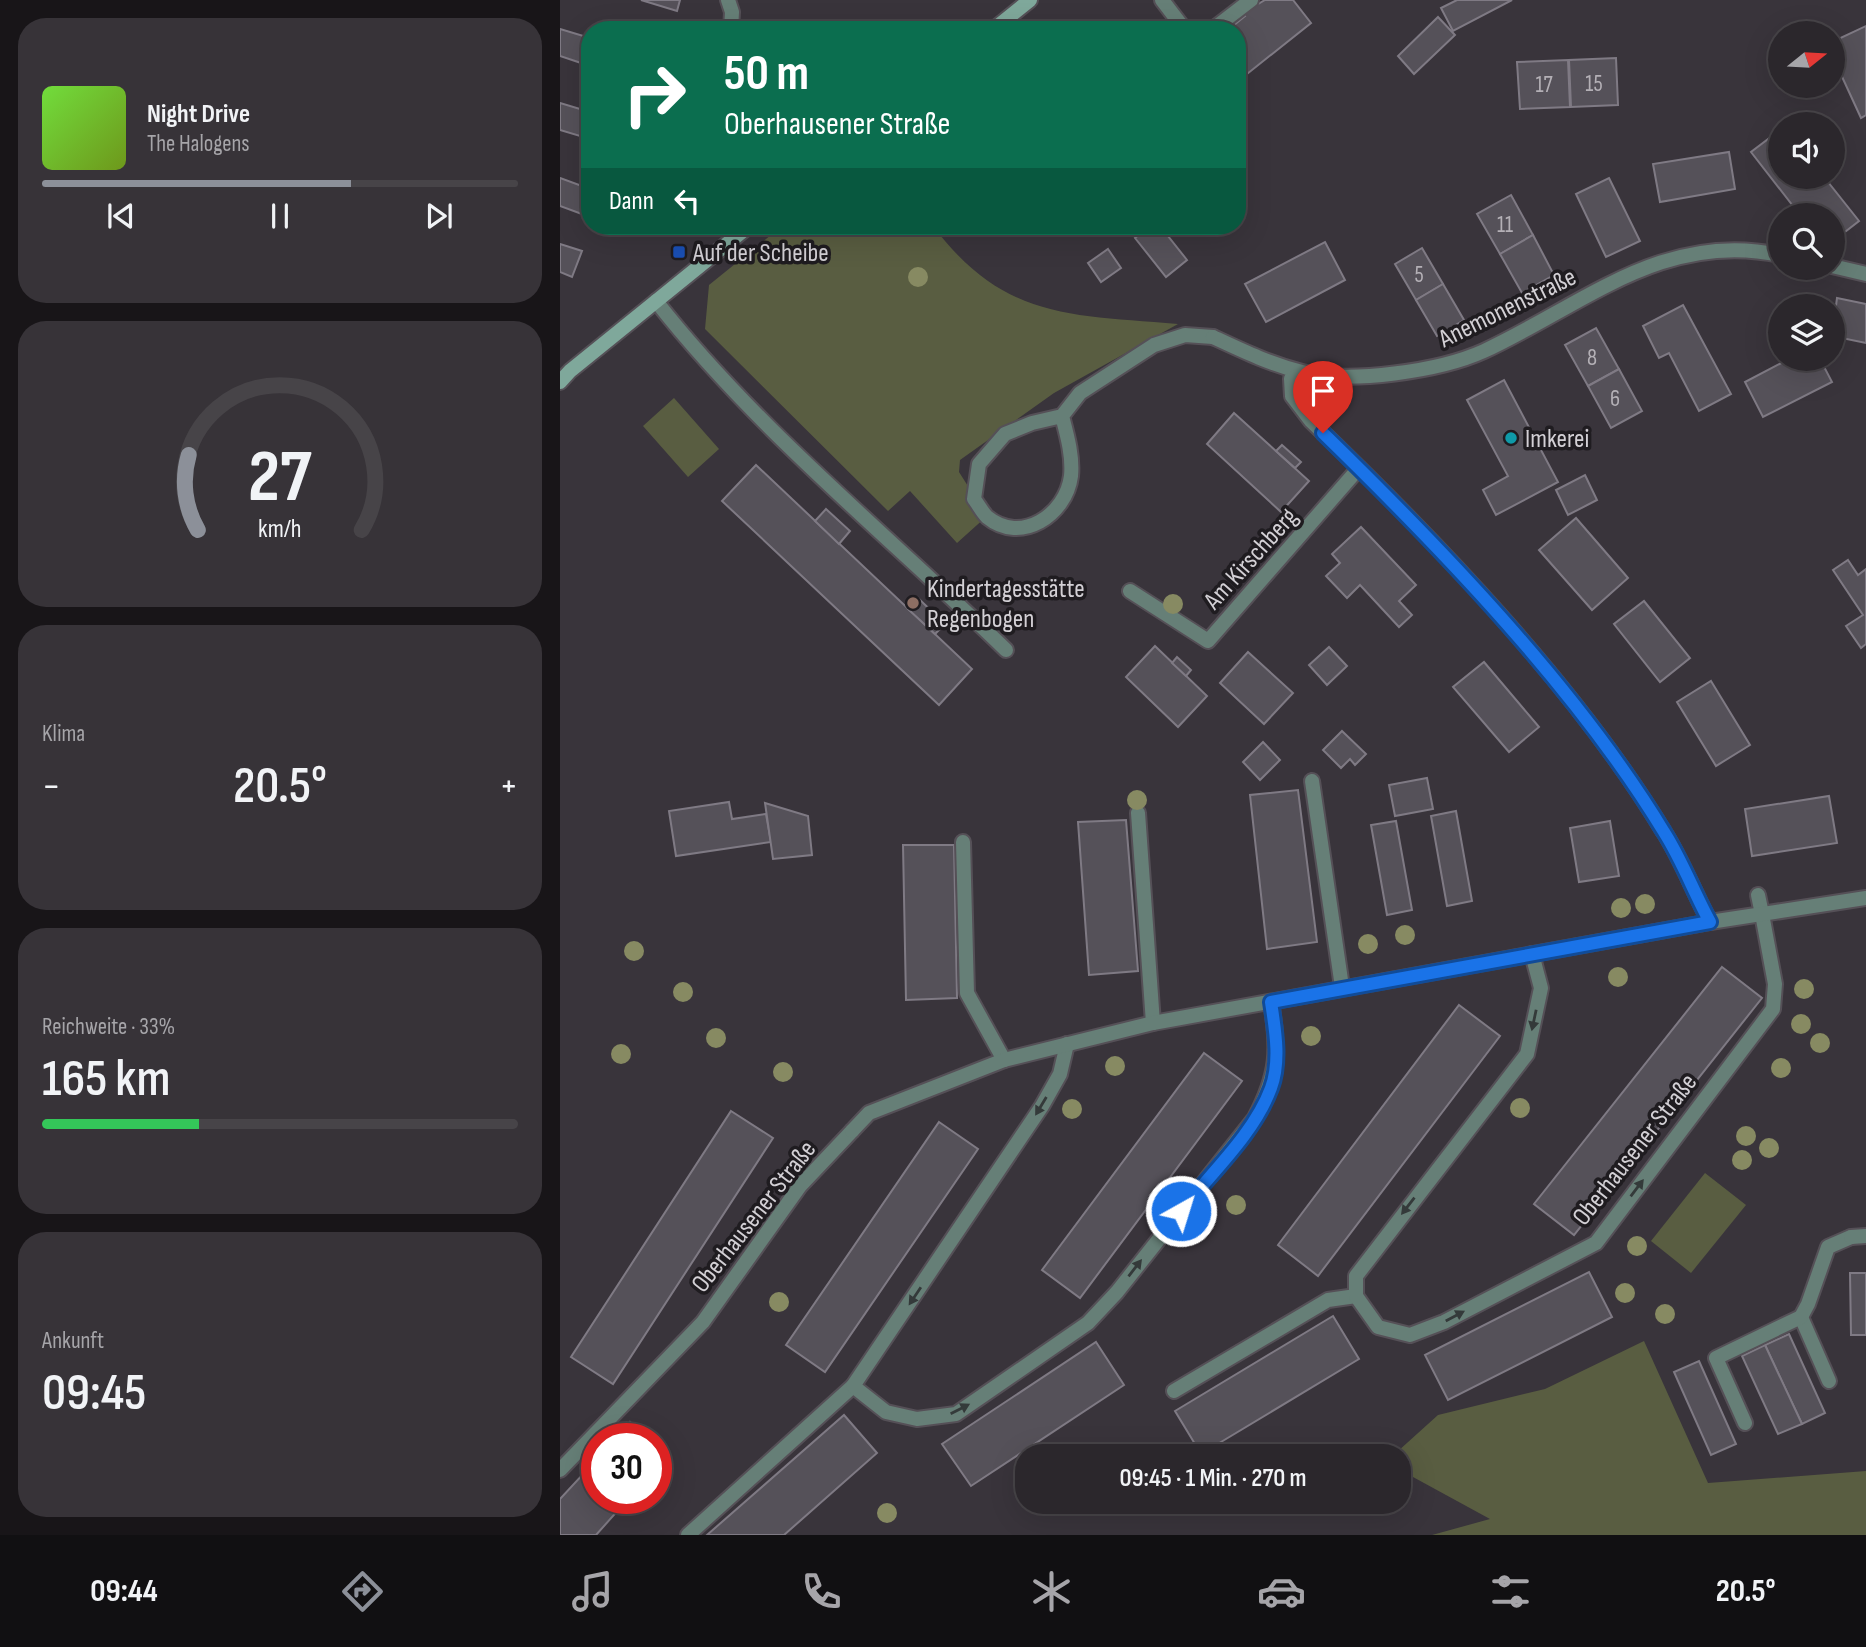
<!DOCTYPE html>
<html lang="de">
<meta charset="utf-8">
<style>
body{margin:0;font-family:"Sofia Sans Condensed",sans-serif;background:#373338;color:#f1f3f6;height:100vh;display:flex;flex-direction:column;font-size:26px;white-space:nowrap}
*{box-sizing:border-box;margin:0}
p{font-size:23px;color:#a6a5a9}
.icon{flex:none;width:38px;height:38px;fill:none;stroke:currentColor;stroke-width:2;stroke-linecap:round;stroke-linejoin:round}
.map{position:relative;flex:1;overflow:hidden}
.drawer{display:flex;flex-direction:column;gap:18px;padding:18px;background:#181518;width:560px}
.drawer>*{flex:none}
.banner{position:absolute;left:21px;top:21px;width:665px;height:214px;border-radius:28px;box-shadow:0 7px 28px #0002,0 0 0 2px #474448;background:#0b6e4f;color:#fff;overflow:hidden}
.needle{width:46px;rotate:72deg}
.tools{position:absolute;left:1208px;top:21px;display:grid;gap:14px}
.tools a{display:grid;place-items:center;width:77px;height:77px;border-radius:50%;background:#2b272c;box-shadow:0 7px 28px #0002,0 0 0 2px #474448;font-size:35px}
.speed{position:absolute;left:21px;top:1423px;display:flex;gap:14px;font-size:35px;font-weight:700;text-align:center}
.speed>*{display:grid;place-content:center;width:91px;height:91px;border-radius:50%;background:#2b272c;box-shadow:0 7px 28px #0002,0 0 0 2px #474448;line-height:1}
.speed .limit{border:10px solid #d22;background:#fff;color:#111}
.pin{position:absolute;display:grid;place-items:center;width:60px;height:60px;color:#fff;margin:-72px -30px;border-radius:50% 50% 50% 0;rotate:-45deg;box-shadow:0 0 7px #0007}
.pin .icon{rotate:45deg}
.me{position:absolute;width:77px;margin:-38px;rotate:39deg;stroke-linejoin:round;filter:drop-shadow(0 0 5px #0008)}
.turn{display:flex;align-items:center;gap:24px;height:147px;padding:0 28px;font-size:32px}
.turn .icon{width:91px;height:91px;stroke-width:2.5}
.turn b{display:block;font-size:49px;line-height:60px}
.then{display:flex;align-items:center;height:66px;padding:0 28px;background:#0003;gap:14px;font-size:26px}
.big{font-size:52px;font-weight:600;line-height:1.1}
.drawer .card{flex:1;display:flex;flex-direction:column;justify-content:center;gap:10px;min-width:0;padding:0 24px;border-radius:28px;background:#373338}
.drawer .dial{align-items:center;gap:0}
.dial svg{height:182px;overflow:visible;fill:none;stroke:#474448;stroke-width:7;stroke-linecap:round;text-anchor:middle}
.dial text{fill:#f1f3f6;stroke:none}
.song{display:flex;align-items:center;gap:21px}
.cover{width:84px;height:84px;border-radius:10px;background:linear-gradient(135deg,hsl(100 70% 55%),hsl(80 70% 35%))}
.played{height:7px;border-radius:4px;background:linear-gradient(90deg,#8c9099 65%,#474448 65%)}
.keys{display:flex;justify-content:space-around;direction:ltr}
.heat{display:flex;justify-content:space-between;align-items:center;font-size:38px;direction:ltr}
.charge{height:10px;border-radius:5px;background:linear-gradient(90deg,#34c759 33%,#474448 0)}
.trip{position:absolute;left:455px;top:1444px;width:396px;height:70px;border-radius:28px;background:#2b272c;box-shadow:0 7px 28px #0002,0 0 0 2px #474448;font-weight:600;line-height:70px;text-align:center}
.tabs{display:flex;height:112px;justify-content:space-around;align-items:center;background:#111012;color:#a6a5a9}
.tabs .icon{width:49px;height:49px}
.tabs .active{color:#8c9099}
.tabs b{font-size:32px;color:#f1f3f6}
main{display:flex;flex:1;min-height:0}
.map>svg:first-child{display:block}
.green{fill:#595d41}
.building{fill:#555159;stroke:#7f7a84;stroke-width:2}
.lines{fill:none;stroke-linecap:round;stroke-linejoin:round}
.lane-casing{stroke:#555057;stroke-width:18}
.street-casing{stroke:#555057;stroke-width:18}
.secondary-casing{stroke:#555057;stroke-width:18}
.lane{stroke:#667f77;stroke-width:14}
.street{stroke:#667f77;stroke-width:14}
.secondary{stroke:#7fa89b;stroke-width:14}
.tree{fill:#878a62}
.oneway{fill:#343a3a}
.route-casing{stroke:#114b97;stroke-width:18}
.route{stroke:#1a73e8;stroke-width:12}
.transit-dot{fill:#1a4fb4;stroke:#1f1c20;stroke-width:2.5}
.culture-dot{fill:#0f9aa8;stroke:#1f1c20;stroke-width:2.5}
.education-dot{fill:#8d6e63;stroke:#1f1c20;stroke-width:2.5}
.labels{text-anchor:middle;stroke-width:7;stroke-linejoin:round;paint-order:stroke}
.number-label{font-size:23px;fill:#b4b0b6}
.poi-label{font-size:26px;fill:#d3d0d5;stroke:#1f1c20;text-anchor:start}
.street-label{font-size:26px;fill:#d3d0d5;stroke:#1f1c20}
</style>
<main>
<section class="drawer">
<div class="card">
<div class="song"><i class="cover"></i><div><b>Night Drive</b><p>The Halogens</p></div></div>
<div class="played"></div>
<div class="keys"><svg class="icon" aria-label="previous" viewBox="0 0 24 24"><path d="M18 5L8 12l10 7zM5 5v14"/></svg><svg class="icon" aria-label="pause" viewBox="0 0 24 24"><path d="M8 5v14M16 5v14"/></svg><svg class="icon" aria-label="next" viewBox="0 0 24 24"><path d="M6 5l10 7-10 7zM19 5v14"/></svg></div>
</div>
<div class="card dial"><svg viewBox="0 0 100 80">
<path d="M14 69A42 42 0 1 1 86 69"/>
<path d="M14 69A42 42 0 0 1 10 36" stroke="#8c9099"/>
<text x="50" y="56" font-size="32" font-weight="700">27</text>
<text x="50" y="72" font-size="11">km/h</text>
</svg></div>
<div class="card"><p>Klima</p>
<div class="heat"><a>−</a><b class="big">20.5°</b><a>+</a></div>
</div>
<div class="card"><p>Reichweite · 33%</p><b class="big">165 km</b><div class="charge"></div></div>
<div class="card"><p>Ankunft</p><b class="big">09:45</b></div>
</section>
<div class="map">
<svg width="1306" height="1535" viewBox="0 0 1306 1535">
<rect width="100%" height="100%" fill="#39343b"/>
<!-- green -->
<g class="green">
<path d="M222,226H373C444,320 511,315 618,324L494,393L400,460L399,472L427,516L397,543L350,491L328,511L145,329L149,285Z"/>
<polygon points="114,398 159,449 128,477 83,426"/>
<polygon points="1145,1173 1186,1205 1131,1273 1091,1241"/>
<polygon points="1084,1341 1148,1483 1306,1471 1306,1535 872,1535 930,1519 842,1471 837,1452 878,1415 985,1389"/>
</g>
<!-- building -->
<g class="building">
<polygon points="81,0 120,0 117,11"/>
<polygon points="705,0 733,0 751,23 677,82 677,30 668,30 685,16 683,13"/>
<polygon points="897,0 952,0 893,31 881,8"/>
<polygon points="878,17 895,35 854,74 838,56"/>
<polygon points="1306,26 1306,115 1301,118 1272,55 1272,42"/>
<polygon points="0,29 30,38 30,66 0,56"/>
<polygon points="1056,58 1058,105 1011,107 1009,60"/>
<polygon points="1008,60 1010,107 960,109 957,62"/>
<polygon points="0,103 30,112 30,139 0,130"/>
<polygon points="1220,130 1220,177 1264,177 1299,221 1272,242 1272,215 1240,215 1191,152"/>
<polygon points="1169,152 1175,189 1100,202 1093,164"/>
<polygon points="0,178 30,189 30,217 0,206"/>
<polygon points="1049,178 1080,241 1046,257 1016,194"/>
<polygon points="951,195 973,235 940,254 917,214"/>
<polygon points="590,226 600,226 627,260 606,277 575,238"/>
<polygon points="973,235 994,275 962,293 940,254"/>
<polygon points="765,242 785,280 706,322 685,284"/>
<polygon points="0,244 22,251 12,277 0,272"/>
<polygon points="862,248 883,284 856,300 835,264"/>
<polygon points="548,249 561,268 541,282 528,263"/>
<polygon points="883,284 904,320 877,336 856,300"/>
<polygon points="1277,298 1306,304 1306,343 1272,336"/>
<polygon points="1123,305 1171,394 1139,411 1109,353 1099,358 1083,326"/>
<polygon points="1036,328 1059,369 1028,386 1005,345"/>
<polygon points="1229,359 1260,359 1272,382 1203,417 1185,382"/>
<polygon points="1059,369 1082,411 1051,428 1028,386"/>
<polygon points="944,380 998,482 936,515 923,490 948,476 907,400"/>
<polygon points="674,413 749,481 721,512 647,444"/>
<polygon points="722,445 741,462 735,468 716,451"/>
<polygon points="196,465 412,669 379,705 162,501"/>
<polygon points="1025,475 1037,500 1008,515 996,490"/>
<polygon points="266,509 290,531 279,544 255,521"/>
<polygon points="1016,518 1068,578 1032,610 979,550"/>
<polygon points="801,527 856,585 839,601 852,615 839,627 800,585 787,598 766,576 780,563 772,554"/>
<polygon points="1288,560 1298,575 1306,569 1306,644 1301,648 1286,626 1303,615 1273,570"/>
<polygon points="358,598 385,624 375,634 348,609"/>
<polygon points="1084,601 1130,658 1100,682 1054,624"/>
<polygon points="595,646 647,696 618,727 566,677"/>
<polygon points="769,647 787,666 767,685 749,665"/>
<polygon points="688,652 733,693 704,724 660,683"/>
<polygon points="617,657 631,670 626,676 612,663"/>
<polygon points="924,662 979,727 949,752 893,687"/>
<polygon points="1151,681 1190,745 1156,766 1117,702"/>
<polygon points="782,731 806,754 795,765 790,759 781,768 763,750"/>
<polygon points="703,742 720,760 700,780 683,762"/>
<polygon points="867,778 873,809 835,816 829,785"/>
<polygon points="738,790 757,942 707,949 690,795"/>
<polygon points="1269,796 1277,843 1192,856 1185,809"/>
<polygon points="169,802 172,819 206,814 211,842 116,856 109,811"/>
<polygon points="205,803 248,816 252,855 213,859"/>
<polygon points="896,811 912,901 887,906 871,816"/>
<polygon points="566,820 578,971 529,975 518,822"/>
<polygon points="836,821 852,910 827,915 811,825"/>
<polygon points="1050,821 1059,876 1019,882 1010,828"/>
<polygon points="343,845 394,845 397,998 346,1000"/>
<polygon points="1162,967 1202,998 1014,1235 974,1204"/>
<polygon points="899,1005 940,1036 758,1276 718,1245"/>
<polygon points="644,1053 682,1081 520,1298 482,1270"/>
<polygon points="171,1111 213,1138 53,1384 11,1357"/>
<polygon points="379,1122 418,1149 265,1372 226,1345"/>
<polygon points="1029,1272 1052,1317 888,1400 865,1355"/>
<polygon points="1290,1273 1306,1273 1306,1335 1291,1335"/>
<polygon points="773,1316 799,1359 641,1454 615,1411"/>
<polygon points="1229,1334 1265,1413 1242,1424 1205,1345"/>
<polygon points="536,1342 564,1385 411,1486 382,1444"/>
<polygon points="1205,1345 1242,1424 1218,1434 1182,1356"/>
<polygon points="1139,1361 1176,1444 1151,1455 1114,1372"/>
<polygon points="284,1415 317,1453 224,1535 147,1535"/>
<polygon points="70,1422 88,1438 55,1438"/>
<polygon points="37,1459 37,1498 69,1498 36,1535 0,1535 0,1499"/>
</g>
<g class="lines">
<defs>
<g id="lane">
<polyline points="168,0 172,12 171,30"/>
<polyline points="602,0 625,30"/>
<polyline points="652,30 691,0"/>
<path d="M96,301C197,430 329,536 446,650"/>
<path d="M502,416C507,435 513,456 511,476C506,515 461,545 427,517C422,512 418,504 414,499L419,464L445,434L472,423L502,416L520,393L594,345L625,335L653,337"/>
<polyline points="570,591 648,641 799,468"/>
<polyline points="752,781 782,987"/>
<polyline points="578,813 593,1023"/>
<polyline points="403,842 407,993 444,1060"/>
<polyline points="1198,895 1202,914"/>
<polyline points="1241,1317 1269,1381"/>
<polyline points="614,1391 768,1300 796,1296"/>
<polyline points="1185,1423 1156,1358 1241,1317 1248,1304 1268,1247 1291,1237"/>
<polyline points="0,1470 143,1322 240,1186 292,1131"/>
<polyline points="128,1535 293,1386"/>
</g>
<g id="street">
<polyline points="1272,266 1306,274"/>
<path d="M653,337C683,351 710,364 742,372C790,384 880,371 924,351C1023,305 1104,230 1220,255"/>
<path d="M746,373L731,379L732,396L751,421C875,540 1015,685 1104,832C1122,860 1134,893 1150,922"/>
<polyline points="972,954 981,988 967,1054 796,1276 796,1296 818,1327 850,1335 884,1322 1036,1243 1213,1009 1215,984 1202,914"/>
<path d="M507,1044L500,1074L482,1106L293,1386L326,1412L357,1419L396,1414L528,1323L557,1292L695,1118C718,1074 719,1050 711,1002"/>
<polyline points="292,1131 309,1113 444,1060 593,1023 1150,922 1306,898"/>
<polyline points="1291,1237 1306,1236"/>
</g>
<g id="secondary">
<polyline points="433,30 470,0"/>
<polyline points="0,382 10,371 189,226"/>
</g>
</defs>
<!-- lane casing -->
<use href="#lane" class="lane-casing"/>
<!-- street casing -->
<use href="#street" class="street-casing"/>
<!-- secondary casing -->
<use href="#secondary" class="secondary-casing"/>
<!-- lane -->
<use href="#lane" class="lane"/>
<!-- street -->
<use href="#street" class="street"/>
<!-- secondary -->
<use href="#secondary" class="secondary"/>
</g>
<!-- trees -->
<g class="tree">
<circle cx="358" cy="277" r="10"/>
<circle cx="613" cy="604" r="10"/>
<circle cx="577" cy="800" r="10"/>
<circle cx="1085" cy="904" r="10"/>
<circle cx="1061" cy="908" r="10"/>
<circle cx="845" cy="935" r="10"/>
<circle cx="808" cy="944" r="10"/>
<circle cx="74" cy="951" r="10"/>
<circle cx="1058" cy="977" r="10"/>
<circle cx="1244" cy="989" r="10"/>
<circle cx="123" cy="992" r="10"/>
<circle cx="1241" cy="1024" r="10"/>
<circle cx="751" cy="1036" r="10"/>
<circle cx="156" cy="1038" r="10"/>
<circle cx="1260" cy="1043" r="10"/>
<circle cx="61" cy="1054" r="10"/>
<circle cx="555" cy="1066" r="10"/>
<circle cx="1221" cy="1068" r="10"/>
<circle cx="223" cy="1072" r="10"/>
<circle cx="960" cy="1108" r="10"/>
<circle cx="512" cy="1109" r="10"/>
<circle cx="1186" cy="1136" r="10"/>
<circle cx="1209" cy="1148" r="10"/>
<circle cx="1182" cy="1160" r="10"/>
<circle cx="676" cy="1205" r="10"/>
<circle cx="1077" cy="1246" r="10"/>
<circle cx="1065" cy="1293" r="10"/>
<circle cx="219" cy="1302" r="10"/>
<circle cx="1105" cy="1314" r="10"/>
<circle cx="327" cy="1513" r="10"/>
</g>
<!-- one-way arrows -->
<defs><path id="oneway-solid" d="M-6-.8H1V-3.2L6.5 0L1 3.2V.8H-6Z" transform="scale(1.75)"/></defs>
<g class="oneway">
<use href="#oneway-solid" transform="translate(974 1020) rotate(102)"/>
<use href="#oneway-solid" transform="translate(481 1106) rotate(121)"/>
<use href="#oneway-solid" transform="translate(1077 1188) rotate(-53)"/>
<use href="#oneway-solid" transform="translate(848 1206) rotate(128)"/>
<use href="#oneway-solid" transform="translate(575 1268) rotate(-52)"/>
<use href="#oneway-solid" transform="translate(355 1296) rotate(124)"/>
<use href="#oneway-solid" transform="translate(895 1316) rotate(-28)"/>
<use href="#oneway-solid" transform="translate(400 1409) rotate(-27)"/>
</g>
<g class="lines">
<defs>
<path id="route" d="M621,1211C651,1173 694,1134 711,1088C721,1061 715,1029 711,1002L1150,922C1134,893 1122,860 1104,832C1018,690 882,549 763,433"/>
</defs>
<!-- route casing -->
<use href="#route" class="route-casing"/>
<!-- route -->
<use href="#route" class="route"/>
</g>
<!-- markers -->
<rect class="transit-dot" x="112" y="245" width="14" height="14" rx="3.5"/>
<circle class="culture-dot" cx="951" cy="438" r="7"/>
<circle class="education-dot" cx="353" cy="603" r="7"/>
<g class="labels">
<!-- number labels -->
<g class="number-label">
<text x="1034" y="91">15</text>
<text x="984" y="92">17</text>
<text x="945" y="232">11</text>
<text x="859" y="282">5</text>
<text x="1032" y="365">8</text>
<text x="1055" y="406">6</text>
</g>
<!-- poi labels -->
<g class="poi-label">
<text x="133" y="261">Auf der Scheibe</text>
<text x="965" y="447">Imkerei</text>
<text x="367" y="597">Kindertagesstätte<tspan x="367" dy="30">Regenbogen</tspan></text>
</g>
<!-- street labels -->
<g class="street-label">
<text transform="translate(947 307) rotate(-26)" y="9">Anemonenstraße</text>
<text transform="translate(690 558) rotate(-48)" y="9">Am Kirschberg</text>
<text transform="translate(1074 1149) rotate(-52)" y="9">Oberhausener Straße</text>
<text transform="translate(193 1216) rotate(-52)" y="9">Oberhausener Straße</text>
</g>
</g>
</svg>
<div class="tools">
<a><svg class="needle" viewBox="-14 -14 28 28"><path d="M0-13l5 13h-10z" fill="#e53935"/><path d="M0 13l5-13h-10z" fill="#a6a5a9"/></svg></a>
<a><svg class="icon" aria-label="sound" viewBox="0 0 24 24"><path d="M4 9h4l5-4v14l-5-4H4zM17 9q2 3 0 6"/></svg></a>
<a><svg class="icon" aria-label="search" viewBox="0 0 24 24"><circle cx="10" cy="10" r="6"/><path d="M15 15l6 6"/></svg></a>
<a><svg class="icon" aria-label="layers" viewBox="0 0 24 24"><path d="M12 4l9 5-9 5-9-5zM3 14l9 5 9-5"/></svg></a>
</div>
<div class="speed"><div class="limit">30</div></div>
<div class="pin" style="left:763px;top:433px;background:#d93025"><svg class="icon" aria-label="arrive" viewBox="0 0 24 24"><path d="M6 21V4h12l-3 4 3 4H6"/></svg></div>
<svg class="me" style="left:621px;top:1211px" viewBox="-20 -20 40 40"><circle r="17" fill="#1a73e8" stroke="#fff" stroke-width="3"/><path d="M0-11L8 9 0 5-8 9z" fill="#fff"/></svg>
<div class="trip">09:45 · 1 Min. · 270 m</div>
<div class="banner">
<div class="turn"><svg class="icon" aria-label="right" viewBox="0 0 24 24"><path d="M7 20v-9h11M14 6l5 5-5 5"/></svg><div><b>50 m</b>Oberhausener Straße</div></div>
<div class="then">Dann<svg class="icon" aria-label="left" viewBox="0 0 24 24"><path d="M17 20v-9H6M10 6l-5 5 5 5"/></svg></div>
</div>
</div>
</main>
<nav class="tabs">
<b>09:44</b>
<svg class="icon active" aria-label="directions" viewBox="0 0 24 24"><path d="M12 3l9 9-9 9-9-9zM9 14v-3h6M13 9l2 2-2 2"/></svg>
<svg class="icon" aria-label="music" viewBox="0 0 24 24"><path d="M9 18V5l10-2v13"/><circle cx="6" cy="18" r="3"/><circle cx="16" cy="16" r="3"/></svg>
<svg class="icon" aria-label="phone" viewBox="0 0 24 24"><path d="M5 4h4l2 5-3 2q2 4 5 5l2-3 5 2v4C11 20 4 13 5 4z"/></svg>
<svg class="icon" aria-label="climate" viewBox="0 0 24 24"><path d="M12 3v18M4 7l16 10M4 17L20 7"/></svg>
<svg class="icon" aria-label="car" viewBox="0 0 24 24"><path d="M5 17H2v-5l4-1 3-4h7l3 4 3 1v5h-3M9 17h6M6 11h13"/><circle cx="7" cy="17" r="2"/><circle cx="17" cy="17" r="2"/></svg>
<svg class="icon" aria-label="filters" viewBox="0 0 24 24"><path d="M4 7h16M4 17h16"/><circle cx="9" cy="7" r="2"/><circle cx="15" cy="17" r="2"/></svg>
<b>20.5°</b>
</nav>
